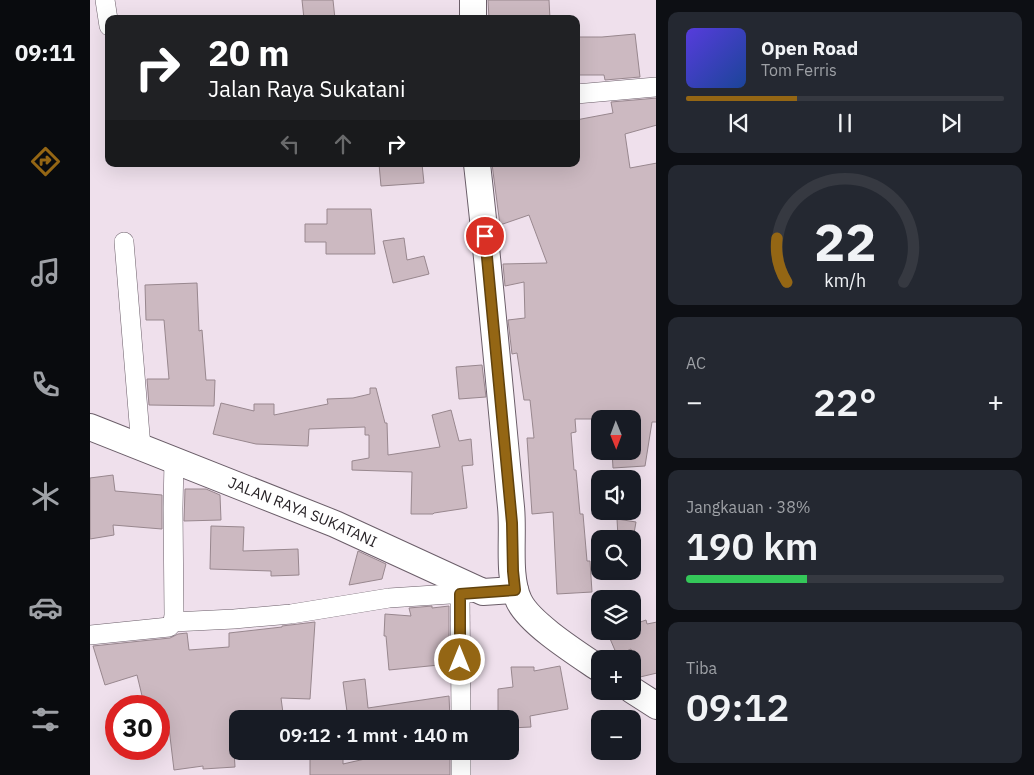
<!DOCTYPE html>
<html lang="id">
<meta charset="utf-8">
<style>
body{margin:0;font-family:"IBM Plex Sans",sans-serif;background:#242831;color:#f1f3f6;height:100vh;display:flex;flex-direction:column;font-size:19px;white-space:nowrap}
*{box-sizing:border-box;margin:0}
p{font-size:16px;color:#9ea1a6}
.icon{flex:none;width:28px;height:28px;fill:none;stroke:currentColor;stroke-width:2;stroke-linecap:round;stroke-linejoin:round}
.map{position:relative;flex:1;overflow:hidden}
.sheet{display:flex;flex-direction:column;gap:12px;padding:12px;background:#0d0f14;width:378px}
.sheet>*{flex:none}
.banner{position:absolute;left:15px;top:15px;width:475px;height:152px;border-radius:10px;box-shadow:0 5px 20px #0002;background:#202124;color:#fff;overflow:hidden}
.needle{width:32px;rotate:179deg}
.buttons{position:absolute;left:501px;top:410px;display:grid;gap:10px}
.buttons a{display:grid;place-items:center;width:50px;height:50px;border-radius:10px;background:#171b24;box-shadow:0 5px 20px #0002;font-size:25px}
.speed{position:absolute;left:15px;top:695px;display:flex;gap:10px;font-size:25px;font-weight:700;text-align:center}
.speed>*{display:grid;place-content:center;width:65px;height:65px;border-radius:50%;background:#171b24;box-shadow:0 5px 20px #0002;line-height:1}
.speed .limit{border:8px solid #d22;background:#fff;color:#111}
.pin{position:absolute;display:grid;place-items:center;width:42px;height:42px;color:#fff;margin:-21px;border:2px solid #fff;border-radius:50%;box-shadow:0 1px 5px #0007}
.me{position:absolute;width:55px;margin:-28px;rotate:0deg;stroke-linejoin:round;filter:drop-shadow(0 0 4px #0008)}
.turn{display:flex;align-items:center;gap:18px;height:105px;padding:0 20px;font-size:22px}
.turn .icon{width:65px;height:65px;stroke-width:2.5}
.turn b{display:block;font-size:35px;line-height:42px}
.lanes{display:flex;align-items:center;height:48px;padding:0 20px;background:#0003;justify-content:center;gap:25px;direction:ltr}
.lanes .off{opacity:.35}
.big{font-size:38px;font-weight:600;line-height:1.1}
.sheet .card{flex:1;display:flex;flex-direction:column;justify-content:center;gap:8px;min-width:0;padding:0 18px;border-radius:10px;background:#242831}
.sheet .dial{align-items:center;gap:0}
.dial svg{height:130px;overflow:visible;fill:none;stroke:#363941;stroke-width:7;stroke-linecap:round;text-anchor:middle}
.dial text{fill:#f1f3f6;stroke:none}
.song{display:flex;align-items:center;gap:15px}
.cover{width:60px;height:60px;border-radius:8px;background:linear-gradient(135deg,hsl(250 70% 55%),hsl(220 70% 35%))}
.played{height:5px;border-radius:2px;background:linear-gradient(90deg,#946614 35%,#363941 35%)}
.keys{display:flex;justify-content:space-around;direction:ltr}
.heat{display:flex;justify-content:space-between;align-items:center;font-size:28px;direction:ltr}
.charge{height:8px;border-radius:4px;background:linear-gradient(90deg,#34c759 38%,#363941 0)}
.trip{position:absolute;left:139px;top:710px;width:290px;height:50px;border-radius:10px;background:#171b24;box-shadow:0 5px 20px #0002;font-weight:600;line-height:50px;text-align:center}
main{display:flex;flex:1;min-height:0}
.tab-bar{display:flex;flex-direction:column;width:90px;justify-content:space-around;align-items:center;background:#090b0e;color:#9ea1a6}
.tab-bar .icon{width:35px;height:35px}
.tab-bar .current{color:#946614}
.tab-bar b{font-size:22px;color:#f1f3f6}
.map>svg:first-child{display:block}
.building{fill:#ccb9c1;stroke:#98878e}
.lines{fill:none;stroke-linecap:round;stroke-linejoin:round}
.street-casing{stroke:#6b5e69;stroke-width:20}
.secondary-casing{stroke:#6b5e69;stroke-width:28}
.street{stroke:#fff;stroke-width:19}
.secondary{stroke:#fff;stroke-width:26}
.route-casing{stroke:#60420d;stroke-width:12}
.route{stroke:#946614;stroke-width:9}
.labels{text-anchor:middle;stroke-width:4;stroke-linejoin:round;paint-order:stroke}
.street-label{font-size:15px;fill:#282327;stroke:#fcedfa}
</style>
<main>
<nav class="tab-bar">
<b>09:11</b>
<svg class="icon current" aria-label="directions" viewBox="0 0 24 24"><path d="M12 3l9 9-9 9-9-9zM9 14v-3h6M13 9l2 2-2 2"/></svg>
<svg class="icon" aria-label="music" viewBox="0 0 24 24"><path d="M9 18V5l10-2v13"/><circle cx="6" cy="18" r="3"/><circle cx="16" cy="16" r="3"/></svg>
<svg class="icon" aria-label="phone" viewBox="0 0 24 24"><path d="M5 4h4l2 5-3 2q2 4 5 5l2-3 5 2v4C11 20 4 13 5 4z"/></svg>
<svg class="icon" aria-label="climate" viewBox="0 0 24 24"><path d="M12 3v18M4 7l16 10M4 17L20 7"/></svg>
<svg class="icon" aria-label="car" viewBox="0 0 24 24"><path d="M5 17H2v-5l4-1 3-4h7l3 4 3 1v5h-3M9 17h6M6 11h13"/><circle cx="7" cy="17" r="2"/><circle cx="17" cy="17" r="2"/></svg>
<svg class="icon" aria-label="filters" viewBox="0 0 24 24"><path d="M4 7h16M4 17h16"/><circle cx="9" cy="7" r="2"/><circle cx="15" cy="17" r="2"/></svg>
</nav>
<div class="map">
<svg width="567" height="775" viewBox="0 0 567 775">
<rect width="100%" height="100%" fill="#efe0ec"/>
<!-- building -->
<g class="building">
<polygon points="212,0 243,0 245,19 214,19"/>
<polygon points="398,0 459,0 460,19 399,19"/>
<polygon points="545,34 550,77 515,80 514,75 489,75 489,37 512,37"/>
<polygon points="567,98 567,125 535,134 540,168 567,163 567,422 562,422 555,466 523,468 522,451 542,451 542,419 485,419 486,432 481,433 484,470 486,470 490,514 493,514 497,561 500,561 502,592 467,594 463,512 442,514 437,438 444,438 440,400 434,400 427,353 422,354 418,320 435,318 434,282 415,286 413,264 457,263 439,215 410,225 402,164 486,164 486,120 523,113 521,102"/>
<polygon points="289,164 332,164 334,183 291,186"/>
<polygon points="237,209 281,209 285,254 236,254 236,242 215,242 215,224 237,224"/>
<polygon points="314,238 317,260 334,256 339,274 303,283 293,241"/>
<polygon points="107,283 109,331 112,330 116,380 125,380 124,406 59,405 57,379 79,379 74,320 56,320 55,285"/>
<polygon points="392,365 396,397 369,399 366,367"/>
<polygon points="280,388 286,388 295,423 297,423 298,455 350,447 342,415 361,410 369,441 381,439 383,465 372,466 377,508 344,513 343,514 321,514 322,472 262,470 262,461 279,458 279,435 275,435 275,427 219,429 218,446 166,444 123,434 131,403 164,411 164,404 184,404 184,415 238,404 237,399 263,398 280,394"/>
<polygon points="23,475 25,491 72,495 72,529 23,525 24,535 0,539 0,478"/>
<polygon points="95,489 116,489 130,495 131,520 94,521"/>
<polygon points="527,519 546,522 543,539 528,537"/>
<polygon points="121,526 154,527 153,551 208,549 209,575 181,576 181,571 120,569"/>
<polygon points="268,551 296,564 292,579 259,585"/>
<polygon points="342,606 342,608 359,606 359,664 299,670 296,636 294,636 295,614 321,616 319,608"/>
<polygon points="556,620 557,624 567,622 567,673 550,677 541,649 527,655 518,634 527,631 542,631 542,625"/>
<polygon points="225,622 220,699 191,698 193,713 142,719 145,767 113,769 113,766 84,770 79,728 73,729 69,706 66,701 54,704 47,675 15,685 3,646 80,638 88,634 97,633 99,650 139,647 139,633 192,627 192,626"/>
<polygon points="470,666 478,709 440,716 441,727 420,728 420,719 408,719 408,689 423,687 421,667 444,667 444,671"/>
<polygon points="275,679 278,708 359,696 360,719 258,719 253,682"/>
<polygon points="310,751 312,755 360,756 360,775 220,775 220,752 253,752 253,764"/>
</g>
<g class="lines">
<defs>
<g id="street">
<polyline points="15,0 19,26"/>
<polyline points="486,94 566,87"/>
<polyline points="34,242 51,447"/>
<polyline points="370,594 371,719"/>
<polyline points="83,622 144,619 201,614 299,598 391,592"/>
<polyline points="0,635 79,627 83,622 84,615 83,508 84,461"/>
<polyline points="371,775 371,751"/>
</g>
<g id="secondary">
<polyline points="383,0 383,19"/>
<path d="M387,164C400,278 410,393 421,507C424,536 417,576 429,601C440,624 488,654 510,669"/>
<path id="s1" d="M0,427L245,524L393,592L425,590"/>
<polyline points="542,690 567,706"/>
</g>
</defs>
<!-- street casing -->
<use href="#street" class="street-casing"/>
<!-- secondary casing -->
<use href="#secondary" class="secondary-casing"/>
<!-- street -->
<use href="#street" class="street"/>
<!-- secondary -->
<use href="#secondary" class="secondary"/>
</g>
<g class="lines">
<defs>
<polyline id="route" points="370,660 370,594 425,590 423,571 422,523 395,236"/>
</defs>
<!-- route casing -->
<use href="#route" class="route-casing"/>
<!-- route -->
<use href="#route" class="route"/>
</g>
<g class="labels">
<!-- street labels -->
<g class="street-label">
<text dy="5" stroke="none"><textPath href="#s1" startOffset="229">JALAN RAYA SUKATANI</textPath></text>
</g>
</g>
</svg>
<div class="buttons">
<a><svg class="needle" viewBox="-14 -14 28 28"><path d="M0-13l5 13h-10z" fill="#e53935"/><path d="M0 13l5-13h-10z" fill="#9ea1a6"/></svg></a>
<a><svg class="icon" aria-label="sound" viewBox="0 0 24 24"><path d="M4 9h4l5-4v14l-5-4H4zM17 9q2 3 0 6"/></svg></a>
<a><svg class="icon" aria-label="search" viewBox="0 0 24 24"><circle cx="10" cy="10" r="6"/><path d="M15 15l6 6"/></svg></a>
<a><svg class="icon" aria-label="layers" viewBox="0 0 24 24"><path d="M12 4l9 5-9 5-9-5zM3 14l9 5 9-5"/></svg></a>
<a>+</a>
<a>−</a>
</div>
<div class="speed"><div class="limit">30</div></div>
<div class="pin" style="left:395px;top:236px;background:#d93025"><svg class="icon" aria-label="arrive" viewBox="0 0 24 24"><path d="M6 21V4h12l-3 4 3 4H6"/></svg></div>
<svg class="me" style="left:370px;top:660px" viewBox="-20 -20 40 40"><circle r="17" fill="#946614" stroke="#fff" stroke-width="3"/><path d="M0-11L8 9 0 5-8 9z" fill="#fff"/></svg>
<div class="trip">09:12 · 1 mnt · 140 m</div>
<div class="banner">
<div class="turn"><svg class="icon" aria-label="right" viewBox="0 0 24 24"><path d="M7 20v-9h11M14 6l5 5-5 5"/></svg><div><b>20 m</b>Jalan Raya Sukatani</div></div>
<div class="lanes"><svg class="icon off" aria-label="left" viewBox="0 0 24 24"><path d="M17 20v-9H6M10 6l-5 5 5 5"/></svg><svg class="icon off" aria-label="ahead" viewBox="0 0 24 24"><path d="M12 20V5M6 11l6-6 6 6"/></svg><svg class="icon" aria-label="right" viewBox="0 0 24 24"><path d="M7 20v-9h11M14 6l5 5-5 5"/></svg></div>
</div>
</div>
<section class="sheet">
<div class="card">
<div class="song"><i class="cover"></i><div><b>Open Road</b><p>Tom Ferris</p></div></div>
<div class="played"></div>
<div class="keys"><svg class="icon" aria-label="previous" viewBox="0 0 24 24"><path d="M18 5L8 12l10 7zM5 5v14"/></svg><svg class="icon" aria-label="pause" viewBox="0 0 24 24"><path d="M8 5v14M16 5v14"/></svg><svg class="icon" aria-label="next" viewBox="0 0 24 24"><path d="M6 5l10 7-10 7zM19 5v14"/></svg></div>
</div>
<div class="card dial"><svg viewBox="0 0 100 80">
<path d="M14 69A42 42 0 1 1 86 69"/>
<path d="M14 69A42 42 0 0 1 8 42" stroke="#946614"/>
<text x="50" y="56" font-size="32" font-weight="700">22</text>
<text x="50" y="72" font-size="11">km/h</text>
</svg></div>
<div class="card"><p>AC</p>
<div class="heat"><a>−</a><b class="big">22°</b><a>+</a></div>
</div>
<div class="card"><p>Jangkauan · 38%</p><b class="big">190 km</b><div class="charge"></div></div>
<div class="card"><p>Tiba</p><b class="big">09:12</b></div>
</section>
</main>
